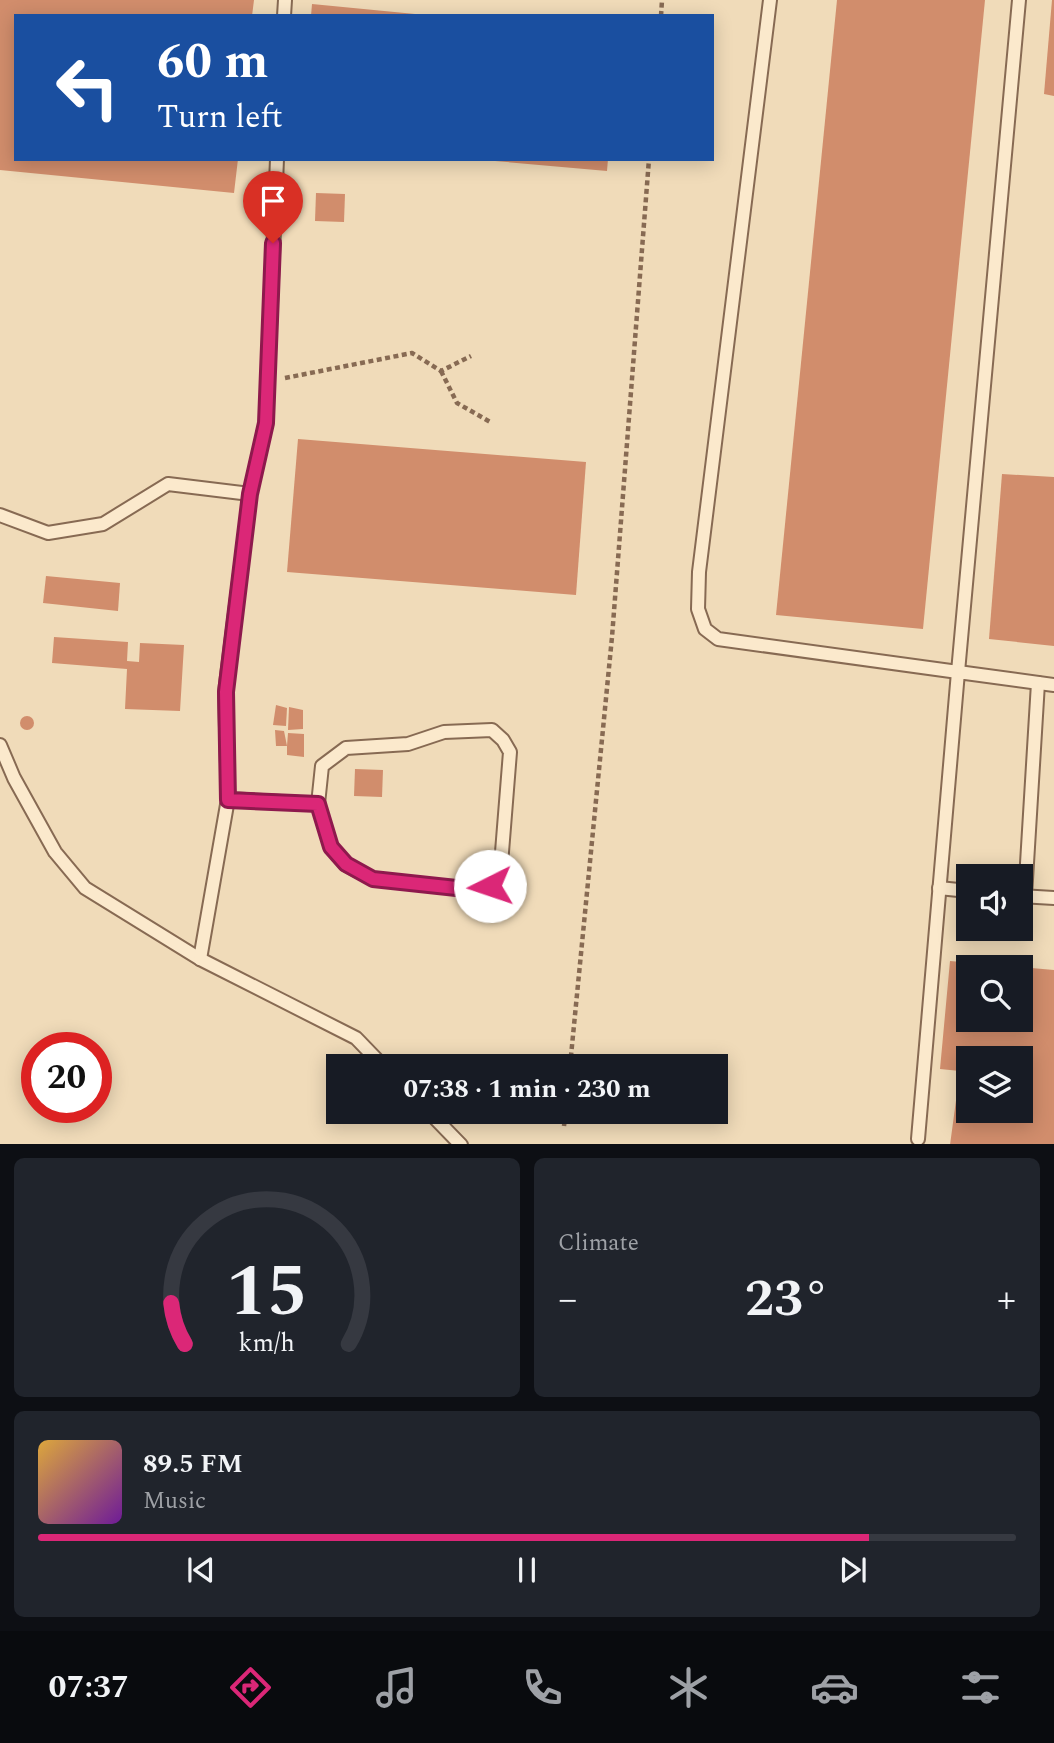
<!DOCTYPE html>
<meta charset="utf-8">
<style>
body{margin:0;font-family:Spectral,serif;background:#20242c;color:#f1f3f6;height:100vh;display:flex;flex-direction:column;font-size:26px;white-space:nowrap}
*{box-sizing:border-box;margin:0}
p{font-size:23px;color:#9ea1a6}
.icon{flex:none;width:38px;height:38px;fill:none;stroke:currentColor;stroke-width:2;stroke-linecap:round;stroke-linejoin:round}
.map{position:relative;height:1144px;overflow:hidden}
.panel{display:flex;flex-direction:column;gap:14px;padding:14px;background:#0d0f14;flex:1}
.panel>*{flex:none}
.hud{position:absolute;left:14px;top:14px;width:700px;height:147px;border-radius:0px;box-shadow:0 4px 18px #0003;background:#1a4fa0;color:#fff;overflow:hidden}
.controls{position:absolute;left:956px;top:864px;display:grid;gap:14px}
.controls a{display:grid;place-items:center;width:77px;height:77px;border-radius:0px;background:#171b24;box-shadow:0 4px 18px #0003;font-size:35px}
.speed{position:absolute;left:21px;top:1032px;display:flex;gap:14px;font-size:35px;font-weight:700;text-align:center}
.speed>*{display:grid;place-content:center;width:91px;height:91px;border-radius:50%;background:#171b24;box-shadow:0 4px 18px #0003;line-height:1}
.speed .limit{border:10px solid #d22;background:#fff;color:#111}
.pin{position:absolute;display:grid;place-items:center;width:60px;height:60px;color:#fff;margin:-72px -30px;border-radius:50% 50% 50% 0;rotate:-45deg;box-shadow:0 0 7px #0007}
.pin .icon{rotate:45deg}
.me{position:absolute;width:77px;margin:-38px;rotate:266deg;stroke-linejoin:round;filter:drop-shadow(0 0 5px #0008)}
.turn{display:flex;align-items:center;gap:24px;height:147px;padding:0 28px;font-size:32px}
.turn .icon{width:91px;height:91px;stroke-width:2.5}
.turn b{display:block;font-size:49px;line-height:60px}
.big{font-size:52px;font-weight:700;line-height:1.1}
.panel .card{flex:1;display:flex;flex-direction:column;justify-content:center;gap:10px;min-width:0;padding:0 24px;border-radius:10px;background:#20242c}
.panel .dial{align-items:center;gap:0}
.dial svg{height:182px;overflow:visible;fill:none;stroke:#363941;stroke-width:7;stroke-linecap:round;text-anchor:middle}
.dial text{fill:#f1f3f6;stroke:none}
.song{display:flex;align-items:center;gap:21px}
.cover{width:84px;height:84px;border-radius:10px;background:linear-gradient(135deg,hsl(40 70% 55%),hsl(280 70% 35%))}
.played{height:7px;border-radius:4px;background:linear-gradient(90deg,#db2777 85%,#363941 85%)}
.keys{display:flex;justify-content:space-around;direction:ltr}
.heat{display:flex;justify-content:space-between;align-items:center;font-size:38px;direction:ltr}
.panel .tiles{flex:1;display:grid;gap:14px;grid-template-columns:1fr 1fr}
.card:last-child{grid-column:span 2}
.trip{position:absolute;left:326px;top:1054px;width:402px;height:70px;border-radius:0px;background:#171b24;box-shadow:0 4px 18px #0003;font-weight:700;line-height:70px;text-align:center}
.tab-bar{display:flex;height:112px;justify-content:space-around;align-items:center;background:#090b0e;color:#9ea1a6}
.tab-bar .icon{width:49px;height:49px}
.tab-bar .current{color:#db2777}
.tab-bar b{font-size:32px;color:#f1f3f6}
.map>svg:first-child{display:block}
.building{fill:#d18d6c;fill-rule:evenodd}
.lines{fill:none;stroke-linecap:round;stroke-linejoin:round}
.service-casing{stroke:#876a53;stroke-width:16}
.path{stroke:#876a53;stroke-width:4.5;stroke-dasharray:5 3.5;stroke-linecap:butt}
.service{stroke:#fbe9cc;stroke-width:12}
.route-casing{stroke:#8e194d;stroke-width:18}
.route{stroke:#db2777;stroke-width:12}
</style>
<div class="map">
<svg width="1054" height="1145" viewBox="0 0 1054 1145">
<rect width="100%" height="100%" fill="#f0dbb9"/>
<!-- building -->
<g class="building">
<polygon points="0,0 254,0 252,16 16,16 16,159 238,159 234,193 0,170"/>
<polygon points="837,0 985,0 923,629 776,615"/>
<polygon points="1052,0 1054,0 1054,96 1044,94"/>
<polygon points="312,4 415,14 415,16 311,16"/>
<polygon points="495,159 608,159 607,171 495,161"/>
<polygon points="316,193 345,194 344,222 315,221"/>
<polygon points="298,439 586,462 576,595 287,572"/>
<polygon points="1002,474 1054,477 1054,646 989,639"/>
<polygon points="46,576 120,583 118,611 43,603"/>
<polygon points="54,637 128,642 127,661 139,662 140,643 184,645 180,711 125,709 127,669 52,663"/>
<polygon points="276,705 287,708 286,726 273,725"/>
<polygon points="289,707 303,710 303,729 288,730"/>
<circle cx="27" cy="723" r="7"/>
<polygon points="275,730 284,731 287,746 288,733 304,734 304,757 287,755 287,746 276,746"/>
<polygon points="355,769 383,770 382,797 354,796"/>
<path d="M950,961L1009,966V968H968V1020H1020V967L1054,970V1145H950L960,1071L940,1069ZM968,1059H1020V1111H968Z"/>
</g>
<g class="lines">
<defs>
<g id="service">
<polyline points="770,0 699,572 698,609 705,629 718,639 958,672 1019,0"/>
<polyline points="284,16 285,0"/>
<polyline points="0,515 48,533 103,524 168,484 250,494"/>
<polygon points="492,730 503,740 510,752 500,877 490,886 475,890 373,879 346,865 331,847 318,804 322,766 346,748 408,744 444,732"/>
<polyline points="0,745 14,778 55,852 85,888 200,959 356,1038 383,1066"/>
<polyline points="228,799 318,804"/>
<polyline points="939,888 968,891"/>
<polyline points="1020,896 1054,898"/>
<polyline points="1025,896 1038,683"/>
<polyline points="200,959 228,799 225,692 250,494 266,423 277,159"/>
<polyline points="428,1111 461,1145"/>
<polyline points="918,1139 958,672 1054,685"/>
</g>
</defs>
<!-- service casing -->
<use href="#service" class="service-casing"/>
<!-- path -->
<g class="path">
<polyline points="661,16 662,0"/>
<polyline points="441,371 457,403 492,423"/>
<polyline points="285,378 412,353 441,371 471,356"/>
<polyline points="570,1066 612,637 649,159"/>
<polyline points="564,1126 566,1111"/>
</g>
<!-- service -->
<use href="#service" class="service"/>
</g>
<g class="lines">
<defs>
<polyline id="route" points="273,243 266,423 250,494 226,692 228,800 318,804 331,847 346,864 373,879 475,890 490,886"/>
</defs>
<!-- route casing -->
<use href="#route" class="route-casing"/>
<!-- route -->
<use href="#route" class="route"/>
</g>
</svg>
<div class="controls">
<a><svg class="icon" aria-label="sound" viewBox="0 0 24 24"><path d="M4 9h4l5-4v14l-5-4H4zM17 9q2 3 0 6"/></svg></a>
<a><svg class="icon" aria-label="search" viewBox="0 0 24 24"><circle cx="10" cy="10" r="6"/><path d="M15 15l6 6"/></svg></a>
<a><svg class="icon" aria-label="layers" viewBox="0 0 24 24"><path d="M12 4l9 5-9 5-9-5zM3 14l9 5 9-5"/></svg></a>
</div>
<div class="speed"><div class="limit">20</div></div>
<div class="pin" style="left:273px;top:243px;background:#d93025"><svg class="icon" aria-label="arrive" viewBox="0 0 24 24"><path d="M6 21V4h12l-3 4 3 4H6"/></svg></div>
<svg class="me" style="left:490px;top:886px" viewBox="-20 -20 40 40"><circle r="19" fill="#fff"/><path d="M0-13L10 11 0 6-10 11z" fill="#db2777"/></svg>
<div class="trip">07:38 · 1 min · 230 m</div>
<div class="hud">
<div class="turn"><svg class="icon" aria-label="left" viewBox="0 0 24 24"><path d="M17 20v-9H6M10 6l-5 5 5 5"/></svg><div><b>60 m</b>Turn left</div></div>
</div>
</div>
<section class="panel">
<div class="tiles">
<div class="card dial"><svg viewBox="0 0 100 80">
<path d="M14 69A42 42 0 1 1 86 69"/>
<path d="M14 69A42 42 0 0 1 8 51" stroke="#db2777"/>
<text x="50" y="56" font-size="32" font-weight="700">15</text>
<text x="50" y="72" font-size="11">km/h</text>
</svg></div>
<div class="card"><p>Climate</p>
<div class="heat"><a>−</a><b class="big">23°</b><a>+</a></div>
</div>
<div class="card">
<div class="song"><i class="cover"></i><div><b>89.5 FM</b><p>Music</p></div></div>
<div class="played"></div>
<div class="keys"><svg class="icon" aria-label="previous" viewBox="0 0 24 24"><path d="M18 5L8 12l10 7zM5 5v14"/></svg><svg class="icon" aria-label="pause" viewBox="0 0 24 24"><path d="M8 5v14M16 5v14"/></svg><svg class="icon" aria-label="next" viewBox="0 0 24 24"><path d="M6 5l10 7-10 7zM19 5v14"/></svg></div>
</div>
</div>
</section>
<nav class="tab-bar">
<b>07:37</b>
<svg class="icon current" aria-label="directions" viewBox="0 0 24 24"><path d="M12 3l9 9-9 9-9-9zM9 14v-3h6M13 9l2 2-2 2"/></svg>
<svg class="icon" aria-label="music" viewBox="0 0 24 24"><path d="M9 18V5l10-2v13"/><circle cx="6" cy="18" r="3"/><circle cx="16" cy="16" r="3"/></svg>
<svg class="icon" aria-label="phone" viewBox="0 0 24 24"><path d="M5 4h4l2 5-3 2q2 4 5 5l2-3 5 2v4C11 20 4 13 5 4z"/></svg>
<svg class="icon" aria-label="climate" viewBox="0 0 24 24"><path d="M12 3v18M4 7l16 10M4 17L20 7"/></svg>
<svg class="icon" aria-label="car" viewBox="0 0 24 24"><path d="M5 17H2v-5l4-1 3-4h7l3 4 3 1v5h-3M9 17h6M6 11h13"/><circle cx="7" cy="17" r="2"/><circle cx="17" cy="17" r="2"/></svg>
<svg class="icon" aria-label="filters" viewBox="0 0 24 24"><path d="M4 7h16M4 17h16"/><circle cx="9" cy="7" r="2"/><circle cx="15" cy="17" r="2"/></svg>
</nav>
